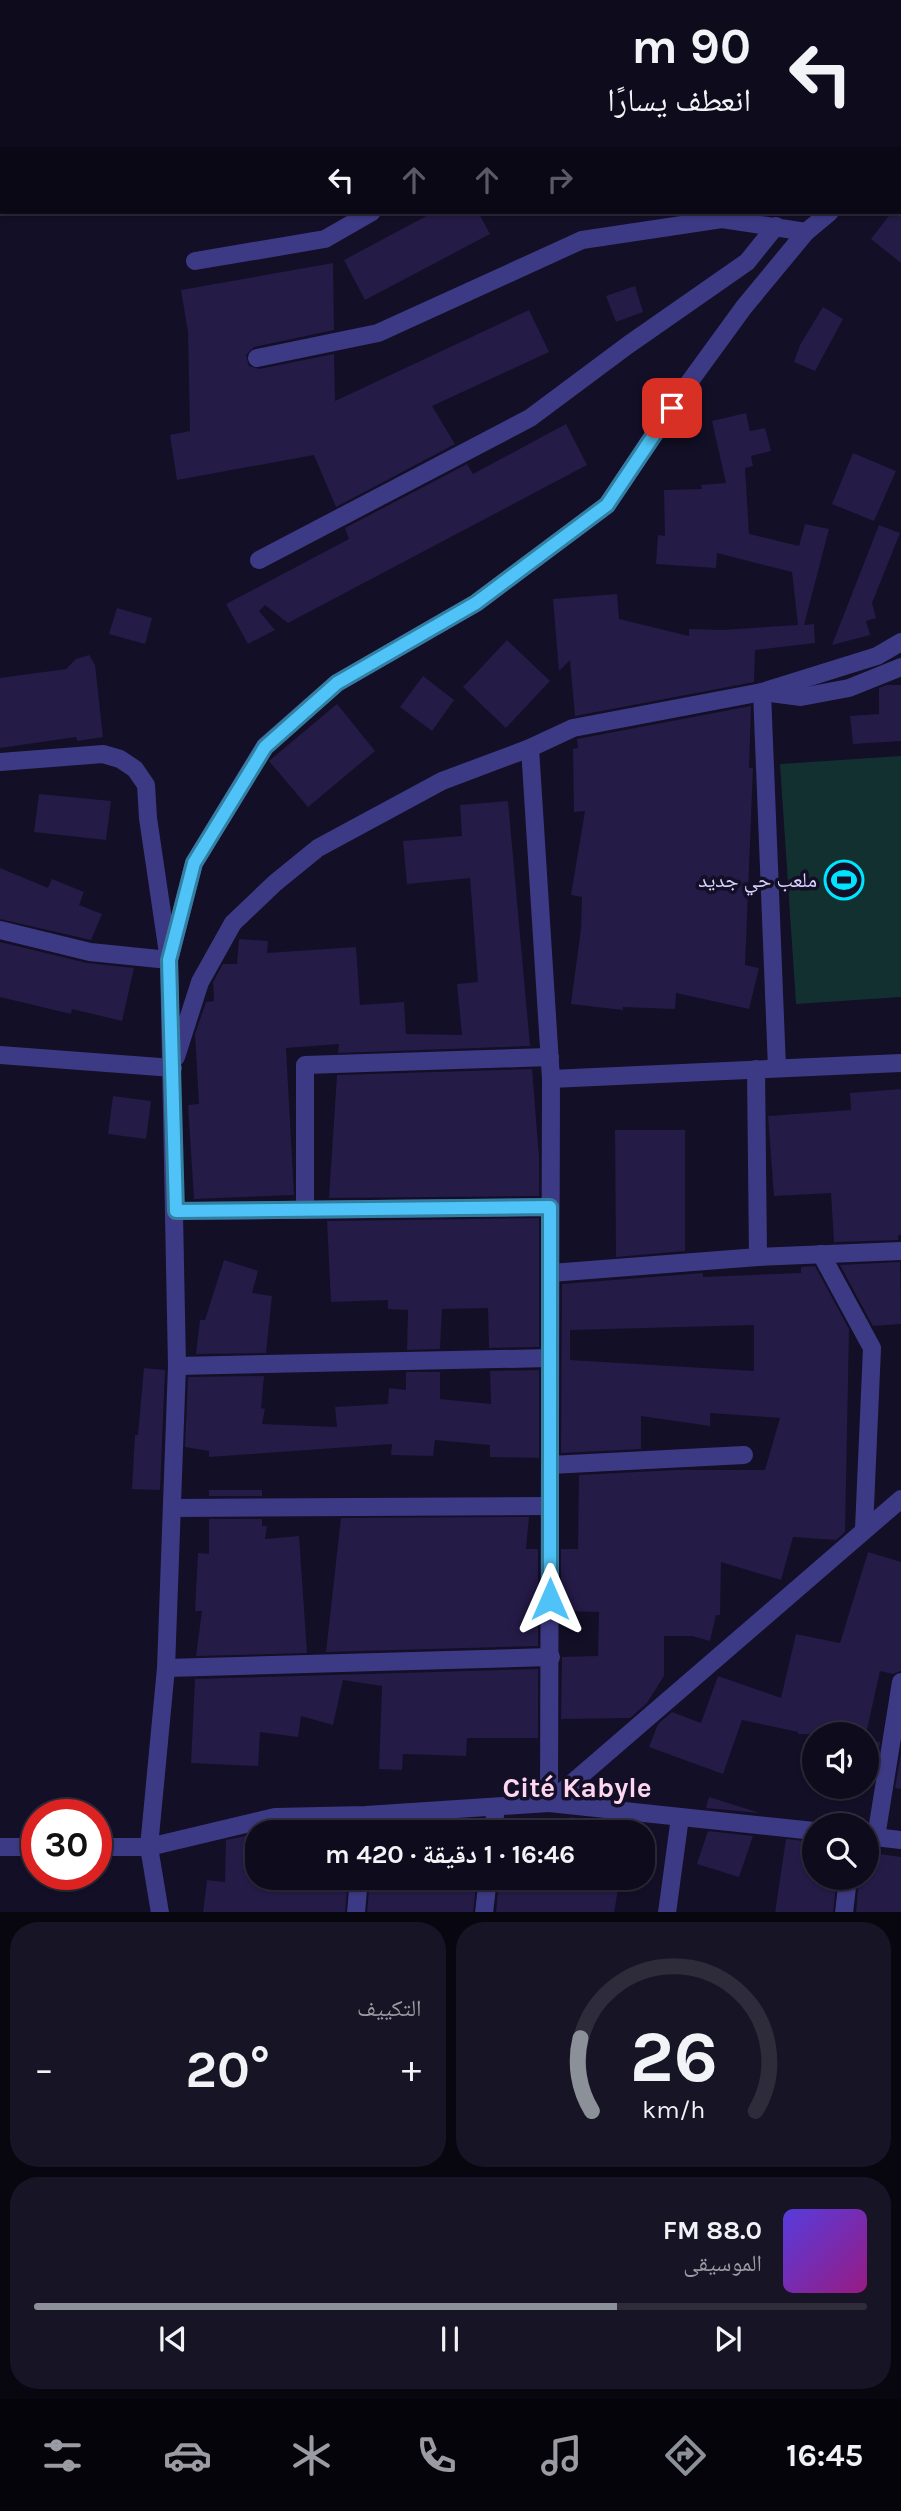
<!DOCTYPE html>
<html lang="ar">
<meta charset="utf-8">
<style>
body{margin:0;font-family:Karla,"Noto Naskh Arabic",sans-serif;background:#171425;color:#f1f3f6;direction:rtl;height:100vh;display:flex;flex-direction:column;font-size:26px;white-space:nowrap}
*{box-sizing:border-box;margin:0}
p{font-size:23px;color:#9b9ba3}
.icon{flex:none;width:38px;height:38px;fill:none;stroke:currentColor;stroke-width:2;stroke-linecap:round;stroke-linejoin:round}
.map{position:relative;height:1912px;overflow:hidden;direction:ltr}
.sheet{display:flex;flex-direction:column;gap:10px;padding:10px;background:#08060f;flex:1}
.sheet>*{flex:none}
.top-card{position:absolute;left:0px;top:0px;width:901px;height:214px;box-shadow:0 2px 5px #0004,0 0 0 2px #2e2b3b;direction:rtl;background:#0e0b1c;color:#f1f3f6;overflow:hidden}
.buttons{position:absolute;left:802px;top:1722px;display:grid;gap:14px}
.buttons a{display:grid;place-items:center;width:77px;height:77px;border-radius:50%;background:#0e0b1c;box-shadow:0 2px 5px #0004,0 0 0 2px #2e2b3b;font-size:35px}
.speed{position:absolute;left:21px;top:1799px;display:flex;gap:14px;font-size:35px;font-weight:700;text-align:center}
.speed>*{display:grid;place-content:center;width:91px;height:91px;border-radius:50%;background:#0e0b1c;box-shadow:0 2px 5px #0004,0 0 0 2px #2e2b3b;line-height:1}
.speed .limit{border:10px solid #d22;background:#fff;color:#111}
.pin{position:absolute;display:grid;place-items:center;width:60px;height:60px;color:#fff;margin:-30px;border-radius:14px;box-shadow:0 4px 10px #0006}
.me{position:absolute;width:77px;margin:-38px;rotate:0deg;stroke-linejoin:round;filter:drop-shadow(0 0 5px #0008)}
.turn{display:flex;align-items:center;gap:24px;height:147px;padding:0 35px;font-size:32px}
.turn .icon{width:91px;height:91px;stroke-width:2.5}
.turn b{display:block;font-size:49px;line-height:60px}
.lanes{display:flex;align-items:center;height:66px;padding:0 35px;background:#0003;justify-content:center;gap:35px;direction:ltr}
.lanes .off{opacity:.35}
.big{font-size:52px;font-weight:700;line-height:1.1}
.sheet .tile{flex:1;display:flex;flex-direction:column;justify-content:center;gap:10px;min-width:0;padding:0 24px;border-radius:28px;background:#171425}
.sheet .dial{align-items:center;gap:0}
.dial svg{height:182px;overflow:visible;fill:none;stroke:#2e2b3b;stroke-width:7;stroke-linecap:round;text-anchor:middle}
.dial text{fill:#f1f3f6;stroke:none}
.song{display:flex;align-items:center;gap:21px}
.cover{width:84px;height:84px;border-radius:10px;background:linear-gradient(135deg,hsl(250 70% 55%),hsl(310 70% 35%))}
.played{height:7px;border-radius:4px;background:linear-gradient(90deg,#8c9099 70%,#2e2b3b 70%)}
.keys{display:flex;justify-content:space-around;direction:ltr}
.heat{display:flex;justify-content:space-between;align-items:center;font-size:38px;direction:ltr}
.sheet .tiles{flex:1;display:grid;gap:10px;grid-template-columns:1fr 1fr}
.tile:last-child{grid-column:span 2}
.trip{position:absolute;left:245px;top:1820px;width:410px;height:70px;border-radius:28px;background:#0e0b1c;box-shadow:0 2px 5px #0004,0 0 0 2px #2e2b3b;font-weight:700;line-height:70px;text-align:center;direction:rtl}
.menu{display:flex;height:112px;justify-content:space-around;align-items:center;background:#06040b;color:#9b9ba3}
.menu .icon{width:49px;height:49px}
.menu .on{color:#8c9099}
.menu b{font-size:32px;color:#f1f3f6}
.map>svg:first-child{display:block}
.green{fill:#12302f}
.building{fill:#241b47;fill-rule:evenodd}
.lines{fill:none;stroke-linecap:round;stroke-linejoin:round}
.minor{stroke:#3d3a85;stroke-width:18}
.route-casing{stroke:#337fa1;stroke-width:18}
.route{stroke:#4fc3f7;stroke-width:12}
.labels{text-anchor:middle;stroke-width:7;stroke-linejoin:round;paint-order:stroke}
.poi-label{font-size:21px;fill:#d9d4ff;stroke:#130f26;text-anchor:end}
.district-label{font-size:28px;font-weight:bold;fill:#ffd6f0;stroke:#130f26}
</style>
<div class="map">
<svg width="901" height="1913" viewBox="0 0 901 1913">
<rect width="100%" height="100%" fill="#130f26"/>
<!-- green -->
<polygon class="green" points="901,756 901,997 796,1004 780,764"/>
<!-- building -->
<g class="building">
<polygon points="901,201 901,263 871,239 892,212 900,212"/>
<polygon points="434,212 478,212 490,234 365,300 344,260"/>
<polygon points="333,263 334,330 254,347 246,355 249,366 259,369 334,354 335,401 529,310 549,352 432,406 455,444 336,507 314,455 177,480 170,435 190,431 188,332 181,290"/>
<polygon points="635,286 643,312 616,322 606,296"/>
<polygon points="823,307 843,319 815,371 794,362 800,345"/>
<polygon points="746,413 750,431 765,428 771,451 751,456 753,466 745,468 749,534 799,546 805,524 829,529 804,625 814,624 815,643 755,650 754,682 575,716 570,660 559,671 553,599 617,594 619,619 689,636 689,629 722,630 798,625 792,572 717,553 716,568 656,564 658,535 665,536 664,490 702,489 701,485 726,483 712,421"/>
<polygon points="566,424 587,465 288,623 265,605 259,611 275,630 248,644 226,604 349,539 345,528 467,464 473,474"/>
<polygon points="853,453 896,471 874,521 832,504"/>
<polygon points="879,525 900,533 872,603 876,618 866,621 870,635 832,645"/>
<polygon points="117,608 152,618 145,644 109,634"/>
<polygon points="507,640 550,681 506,728 463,687"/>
<polygon points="89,655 95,665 103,737 77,741 76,737 0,748 0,678 66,669 76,659"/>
<polygon points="423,676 454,700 432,731 400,707"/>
<polygon points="887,685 901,685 901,741 853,744 850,716 879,714 879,688"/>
<polygon points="337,704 375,751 308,807 269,761"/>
<polygon points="751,706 749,768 753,768 745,965 759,968 749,1009 676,993 675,1009 623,1007 623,1010 571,1004 581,929 582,897 571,895 585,811 574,812 573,749 578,748 577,739"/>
<polygon points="39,794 111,801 106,840 34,832"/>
<polygon points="508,801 530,1046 338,1053 339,1044 286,1048 294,1195 194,1199 188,1105 199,1104 195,1034 206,1002 214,1001 213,982 223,964 237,964 239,939 268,941 267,953 356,947 360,1005 404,1002 406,1034 462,1035 457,984 478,982 470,878 407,884 403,841 462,836 460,805"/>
<polygon points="0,868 48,888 52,879 84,892 79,905 102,914 91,940 0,919"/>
<polygon points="0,942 87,963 134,968 122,1021 72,1009 71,1014 0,997"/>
<polygon points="532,1069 539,1157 539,1196 329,1198 337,1075"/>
<polygon points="901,1089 901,1235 898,1235 898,1240 834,1242 831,1193 774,1196 768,1116 851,1110 850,1093"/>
<polygon points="113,1096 151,1101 146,1139 108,1134"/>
<polygon points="615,1130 685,1130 685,1251 616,1257"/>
<polygon points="539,1218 539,1347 489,1348 488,1308 442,1309 440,1349 407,1350 408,1310 388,1309 388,1300 331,1302 327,1221"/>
<polygon points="224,1260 258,1271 252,1293 272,1296 266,1353 196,1354 200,1320 205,1320"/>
<polygon points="900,1262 901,1324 873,1326 840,1265"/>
<path d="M815,1266L849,1329L845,1532L836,1540L793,1537L781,1580L721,1562L720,1615H716L710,1641L692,1636H664V1676L647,1703L630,1718L561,1719L562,1657L598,1656L599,1612L561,1611V1549H578L579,1475L676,1470H765L780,1418L710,1413V1426L641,1416V1449L561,1453L562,1284L703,1273V1277L801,1273V1267ZM754,1325V1371L570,1360V1330Z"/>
<polygon points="144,1368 165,1370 160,1490 132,1489 135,1435 138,1435"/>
<polygon points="539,1370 539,1458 490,1457 490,1445 435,1440 433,1456 391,1455 392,1444 209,1457 209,1451 185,1447 188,1377 264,1376 261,1408 265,1409 262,1424 337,1427 335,1407 388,1404 389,1388 406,1390 406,1372 440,1372 440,1399 491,1404 490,1371"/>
<rect x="209" y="1490" width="53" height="6"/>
<polygon points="529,1517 526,1549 538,1549 538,1646 326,1652 341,1518"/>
<polygon points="209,1519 262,1519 262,1526 267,1526 265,1539 299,1536 307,1653 196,1656 202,1611 195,1611 198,1553 209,1554"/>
<polygon points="868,1552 901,1562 901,1671 893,1674 880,1671 866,1734 798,1734 798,1732 742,1720 723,1774 649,1747 658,1724 672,1712 701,1723 718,1676 781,1698 796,1634 840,1643"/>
<polygon points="538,1669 538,1738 467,1738 466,1756 403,1754 402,1770 379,1769 382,1686 343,1680 333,1725 301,1716 298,1737 260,1732 258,1766 191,1763 195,1679"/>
<polygon points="866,1740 880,1742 873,1785 866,1785"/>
<polygon points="901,1753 901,1789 895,1788"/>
<polygon points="709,1797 760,1813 706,1808"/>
<polygon points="569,1817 628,1823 627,1832 567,1832"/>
<polygon points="708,1831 753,1836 739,1877 697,1864"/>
<polygon points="250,1835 249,1878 348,1878 345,1913 203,1913 207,1880 225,1882 226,1840"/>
<polygon points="786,1839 814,1842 814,1878 837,1878 833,1913 775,1913"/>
<polygon points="872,1853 901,1857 901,1913 856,1913 859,1878 869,1878"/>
<polygon points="370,1878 477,1878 473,1913 367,1913"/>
<polygon points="499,1878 620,1878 614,1913 496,1913"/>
</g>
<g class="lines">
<!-- minor -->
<g class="minor">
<polyline points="421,2 422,0"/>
<polyline points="581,2 582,0"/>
<polyline points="900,153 901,152"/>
<polyline points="195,261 325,239 372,212"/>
<polyline points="257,358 378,333 582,240 722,219 806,232"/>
<polyline points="259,560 530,418 628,345 747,262 776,226"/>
<polyline points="530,748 551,1079 549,1803 814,1831"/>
<polyline points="0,762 103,754 120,759 135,769 146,785 148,818 169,960 90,952 0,930"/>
<polyline points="0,1055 173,1068"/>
<polyline points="176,1057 200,982 233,923 275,883 318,848 442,781 530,748 573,728 762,692 877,656 901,642"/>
<polyline points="777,1068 762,692 801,697 849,688 901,667"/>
<polyline points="756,1069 758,1257"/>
<polyline points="551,1079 901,1063"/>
<polyline points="305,1210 305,1065 550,1057"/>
<polyline points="176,1211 550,1207"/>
<polyline points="821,1254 872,1348 864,1529"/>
<polyline points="551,1273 758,1257 901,1251"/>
<polyline points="177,1366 550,1358"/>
<polyline points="550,1465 744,1455"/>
<polyline points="173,1508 550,1506"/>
<polyline points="166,1668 551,1657"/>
<polyline points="493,1832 496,1807"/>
<polyline points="866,1836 901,1840"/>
<polyline points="876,1837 901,1682"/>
<polyline points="0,1847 37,1847"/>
<polyline points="96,1847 149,1847 275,1817 366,1815 549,1803 901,1499"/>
<polyline points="160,1913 149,1847 166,1668 177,1366 169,960 194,863 265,746 337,683 476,603 607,505 685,388 744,307 806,232 830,212"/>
<polyline points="356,1913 359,1878"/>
<polyline points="484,1913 488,1878"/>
<polyline points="667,1913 680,1817"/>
<polyline points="844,1913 848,1878"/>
</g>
</g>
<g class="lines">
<defs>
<polyline id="route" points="550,1599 550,1207 176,1211 169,960 194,863 265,747 337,683 476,603 607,505 672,408"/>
</defs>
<!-- route casing -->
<use href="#route" class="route-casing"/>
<!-- route -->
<use href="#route" class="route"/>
</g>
<!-- icons -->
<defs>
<symbol id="stadium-ring" viewBox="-11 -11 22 22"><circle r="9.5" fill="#130f26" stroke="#00e5ff" stroke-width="1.5"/><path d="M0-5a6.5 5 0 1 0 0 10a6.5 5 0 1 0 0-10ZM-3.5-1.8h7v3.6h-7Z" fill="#00e5ff"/></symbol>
</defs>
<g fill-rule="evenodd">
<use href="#stadium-ring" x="822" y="858" width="44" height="44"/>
</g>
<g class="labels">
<!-- poi labels -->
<g class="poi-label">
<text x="817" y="887">ملعب حي جديد</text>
</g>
<!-- district labels -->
<g class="district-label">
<text x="577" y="1797">Cité Kabyle</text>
</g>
</g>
</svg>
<div class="buttons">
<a><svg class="icon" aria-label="sound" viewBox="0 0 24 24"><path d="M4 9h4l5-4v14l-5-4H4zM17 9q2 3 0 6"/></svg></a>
<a><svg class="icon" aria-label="search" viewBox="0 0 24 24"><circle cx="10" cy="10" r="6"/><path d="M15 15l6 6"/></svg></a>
</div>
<div class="speed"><div class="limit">30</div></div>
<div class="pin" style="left:672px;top:408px;background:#d93025"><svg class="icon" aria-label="arrive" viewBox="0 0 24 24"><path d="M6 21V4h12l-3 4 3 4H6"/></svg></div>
<svg class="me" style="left:550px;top:1599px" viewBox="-20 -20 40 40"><path d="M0-17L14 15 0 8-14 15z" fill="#4fc3f7" stroke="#fff" stroke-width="4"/></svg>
<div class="trip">16:46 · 1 دقيقة · 420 m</div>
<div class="top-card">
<div class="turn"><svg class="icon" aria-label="left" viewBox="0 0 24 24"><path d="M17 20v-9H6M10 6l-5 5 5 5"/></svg><div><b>90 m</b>انعطف يسارًا</div></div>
<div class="lanes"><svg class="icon" aria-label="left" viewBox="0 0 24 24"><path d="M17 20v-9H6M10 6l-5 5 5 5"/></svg><svg class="icon off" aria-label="ahead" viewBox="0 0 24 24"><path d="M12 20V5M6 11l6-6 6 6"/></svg><svg class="icon off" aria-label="ahead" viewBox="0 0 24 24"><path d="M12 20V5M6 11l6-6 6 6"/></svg><svg class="icon off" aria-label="right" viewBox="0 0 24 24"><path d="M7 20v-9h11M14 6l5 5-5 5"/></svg></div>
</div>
</div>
<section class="sheet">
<div class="tiles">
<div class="tile dial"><svg viewBox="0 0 100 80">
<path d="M14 69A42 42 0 1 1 86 69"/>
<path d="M14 69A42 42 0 0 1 9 37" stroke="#8c9099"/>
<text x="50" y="56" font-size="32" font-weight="700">26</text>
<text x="50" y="72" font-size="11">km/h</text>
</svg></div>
<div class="tile"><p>التكييف</p>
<div class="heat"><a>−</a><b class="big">20°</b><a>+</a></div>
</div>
<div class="tile">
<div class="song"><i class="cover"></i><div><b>88.0 FM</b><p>الموسيقى</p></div></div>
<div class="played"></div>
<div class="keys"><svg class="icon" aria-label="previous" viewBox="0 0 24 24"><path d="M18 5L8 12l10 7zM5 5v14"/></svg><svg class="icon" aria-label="pause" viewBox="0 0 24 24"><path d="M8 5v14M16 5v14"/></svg><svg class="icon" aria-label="next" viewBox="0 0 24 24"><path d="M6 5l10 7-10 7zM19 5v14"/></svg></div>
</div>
</div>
</section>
<nav class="menu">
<b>16:45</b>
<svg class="icon on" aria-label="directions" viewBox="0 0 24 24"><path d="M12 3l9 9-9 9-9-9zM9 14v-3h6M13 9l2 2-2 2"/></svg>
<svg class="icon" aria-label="music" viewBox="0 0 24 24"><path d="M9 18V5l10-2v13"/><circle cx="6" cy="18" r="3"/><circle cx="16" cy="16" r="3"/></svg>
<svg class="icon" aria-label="phone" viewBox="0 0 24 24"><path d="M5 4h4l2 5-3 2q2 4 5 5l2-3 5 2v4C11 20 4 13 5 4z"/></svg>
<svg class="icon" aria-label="climate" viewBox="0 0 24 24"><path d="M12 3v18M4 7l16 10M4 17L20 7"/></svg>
<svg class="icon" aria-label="car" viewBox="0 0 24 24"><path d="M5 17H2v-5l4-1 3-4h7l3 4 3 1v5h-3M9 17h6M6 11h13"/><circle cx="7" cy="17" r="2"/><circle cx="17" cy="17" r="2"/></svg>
<svg class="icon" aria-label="filters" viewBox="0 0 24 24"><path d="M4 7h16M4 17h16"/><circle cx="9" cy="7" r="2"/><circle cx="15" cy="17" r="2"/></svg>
</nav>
